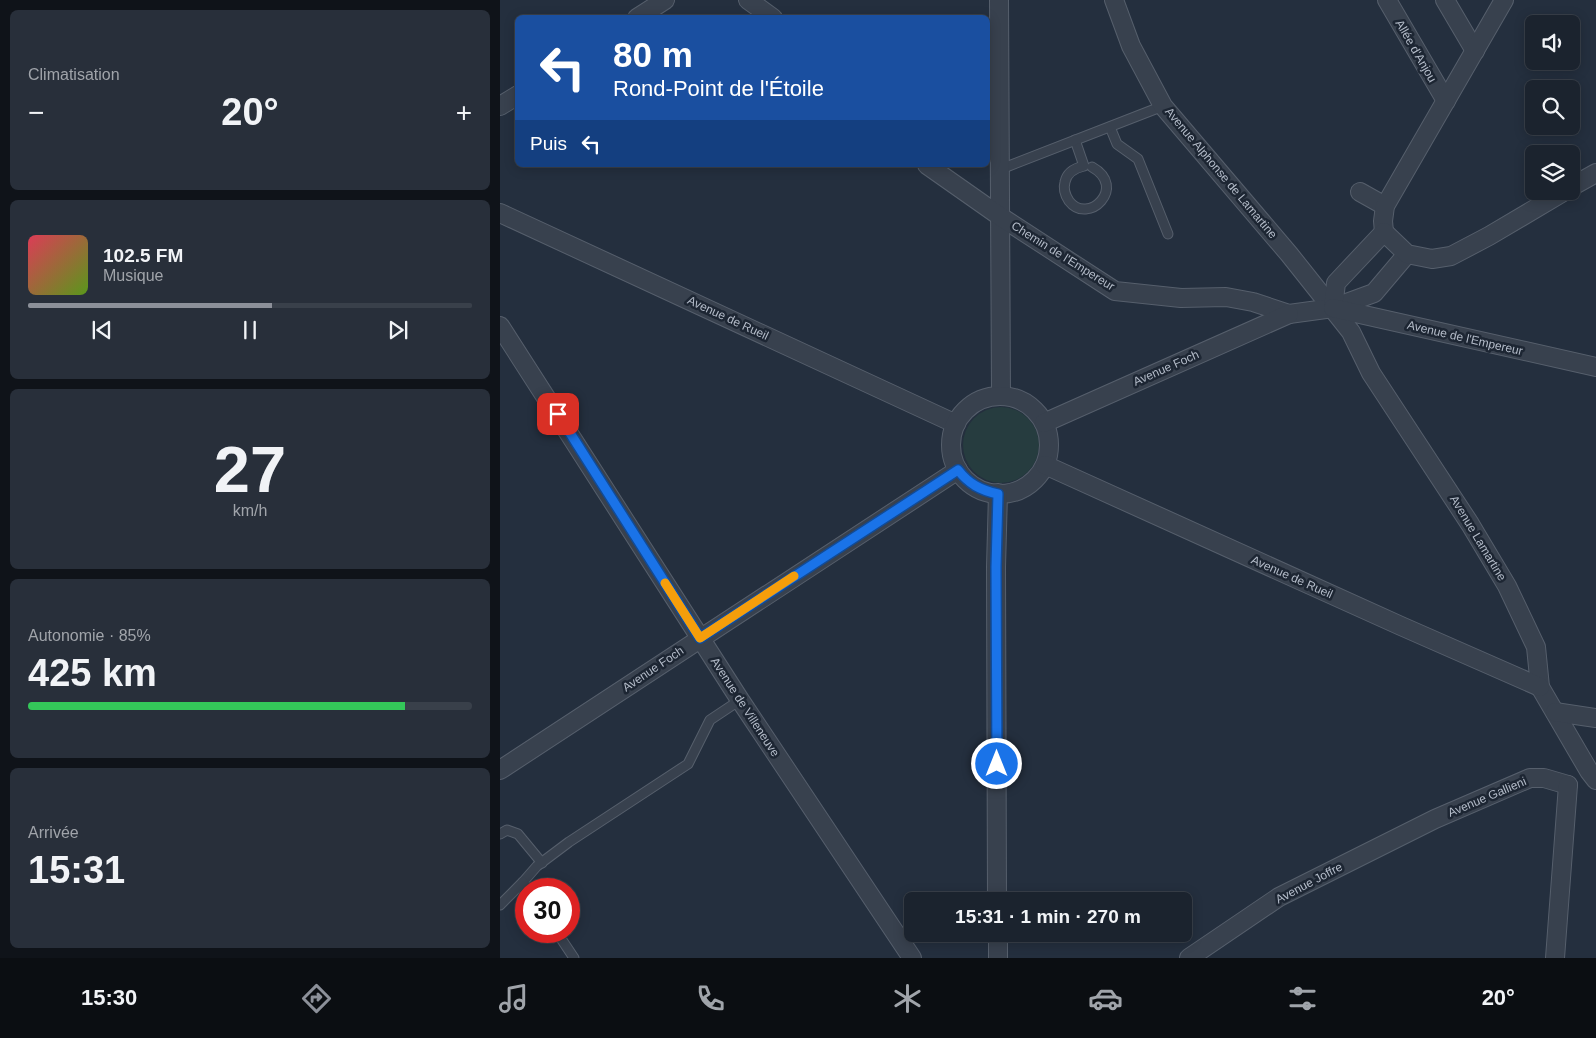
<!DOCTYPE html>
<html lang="fr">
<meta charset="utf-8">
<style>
body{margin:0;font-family:Arial,sans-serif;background:#282f3a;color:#f1f3f6;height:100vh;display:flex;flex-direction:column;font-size:19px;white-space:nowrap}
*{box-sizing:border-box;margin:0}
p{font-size:16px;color:#a0a4aa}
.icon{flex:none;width:28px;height:28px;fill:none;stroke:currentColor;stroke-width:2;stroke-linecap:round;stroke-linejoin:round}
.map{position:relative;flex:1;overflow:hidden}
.panel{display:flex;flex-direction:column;gap:10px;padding:10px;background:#0f1319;width:500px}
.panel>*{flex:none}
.banner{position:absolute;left:15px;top:15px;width:475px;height:152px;border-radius:8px;box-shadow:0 2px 12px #0003,0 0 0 1px #39404a;background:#1a4fa0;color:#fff;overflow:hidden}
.tools{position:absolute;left:1025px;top:15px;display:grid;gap:10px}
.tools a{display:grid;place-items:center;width:55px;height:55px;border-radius:8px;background:#1b232e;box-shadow:0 2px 12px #0003,0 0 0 1px #39404a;font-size:25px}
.speed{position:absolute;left:15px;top:878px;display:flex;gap:10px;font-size:25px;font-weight:700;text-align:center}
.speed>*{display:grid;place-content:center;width:65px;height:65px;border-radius:50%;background:#1b232e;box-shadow:0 2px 12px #0003,0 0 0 1px #39404a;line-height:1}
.speed .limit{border:8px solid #d22;background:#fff;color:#111}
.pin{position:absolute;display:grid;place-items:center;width:42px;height:42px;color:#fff;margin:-21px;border-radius:10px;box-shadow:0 2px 8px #0006}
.me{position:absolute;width:55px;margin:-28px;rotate:0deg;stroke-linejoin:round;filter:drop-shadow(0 0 4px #0008)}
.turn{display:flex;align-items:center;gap:18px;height:105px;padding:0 15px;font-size:22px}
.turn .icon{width:65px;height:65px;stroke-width:2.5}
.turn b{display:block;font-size:35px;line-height:42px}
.then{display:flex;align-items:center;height:48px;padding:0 15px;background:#0003;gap:10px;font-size:19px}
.big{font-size:38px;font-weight:800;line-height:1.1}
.panel .widget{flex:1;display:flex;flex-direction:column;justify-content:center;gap:8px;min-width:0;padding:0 18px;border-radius:8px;background:#282f3a}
.panel .dial{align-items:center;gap:0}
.dial b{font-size:65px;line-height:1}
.song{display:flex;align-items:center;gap:15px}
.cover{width:60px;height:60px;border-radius:8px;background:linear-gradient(135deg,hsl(350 70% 55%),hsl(90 70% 35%))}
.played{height:5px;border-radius:2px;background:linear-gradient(90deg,#8c9099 55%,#39404a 55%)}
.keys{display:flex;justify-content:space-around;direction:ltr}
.heat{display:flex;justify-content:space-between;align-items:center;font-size:28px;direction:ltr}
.charge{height:8px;border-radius:4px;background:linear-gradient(90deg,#34c759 85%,#39404a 0)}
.trip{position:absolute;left:404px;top:892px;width:288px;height:50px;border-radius:8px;background:#1b232e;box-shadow:0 2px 12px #0003,0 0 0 1px #39404a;font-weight:800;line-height:50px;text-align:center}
.dock{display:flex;height:80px;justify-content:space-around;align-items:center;background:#0b0e12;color:#a0a4aa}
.dock .icon{width:35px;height:35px}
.dock .on{color:#8c9099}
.dock b{font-size:22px;color:#f1f3f6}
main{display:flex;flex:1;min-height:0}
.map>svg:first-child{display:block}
.green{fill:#263c3f}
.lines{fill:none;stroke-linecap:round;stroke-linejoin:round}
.lane-casing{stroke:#565f6c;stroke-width:11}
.street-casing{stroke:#565f6c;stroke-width:20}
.lane{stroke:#38414e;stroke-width:9}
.street{stroke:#38414e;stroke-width:18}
.route-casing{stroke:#114b97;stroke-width:12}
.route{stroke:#1a73e8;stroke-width:9}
.slow{stroke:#f59e0b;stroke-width:9}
.labels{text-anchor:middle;stroke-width:5;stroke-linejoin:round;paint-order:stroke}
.street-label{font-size:12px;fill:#b4bcc9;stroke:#1d2633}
</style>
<main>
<section class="panel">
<div class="widget"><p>Climatisation</p>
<div class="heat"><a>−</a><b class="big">20°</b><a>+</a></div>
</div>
<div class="widget">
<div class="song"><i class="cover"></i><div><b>102.5 FM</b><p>Musique</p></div></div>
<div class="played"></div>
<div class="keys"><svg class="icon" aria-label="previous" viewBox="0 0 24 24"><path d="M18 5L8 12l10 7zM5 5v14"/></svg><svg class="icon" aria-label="pause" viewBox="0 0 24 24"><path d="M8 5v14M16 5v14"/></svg><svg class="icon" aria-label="next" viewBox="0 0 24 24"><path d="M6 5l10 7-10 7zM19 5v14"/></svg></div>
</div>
<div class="widget dial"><b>27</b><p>km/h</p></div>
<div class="widget"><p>Autonomie · 85%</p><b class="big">425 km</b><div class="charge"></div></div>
<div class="widget"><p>Arrivée</p><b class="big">15:31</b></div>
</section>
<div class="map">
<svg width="1096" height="958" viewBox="0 0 1096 958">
<rect width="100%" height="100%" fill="#242f3e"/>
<!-- green -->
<circle class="green" cx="501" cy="445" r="38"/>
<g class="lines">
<defs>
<g id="lane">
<polyline points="610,127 617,144 638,159 668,234"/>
<path d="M575,140L584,166C575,168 567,172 565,182C563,189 565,195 569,201C588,226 628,187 592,167"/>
<polyline points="501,169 663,106"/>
<polyline points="0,834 7,830 18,834 42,863"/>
<polyline points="28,889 23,882 37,866 69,842 188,764 210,720 240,700"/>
<polyline points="0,905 23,882"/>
<polyline points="56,931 74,958"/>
</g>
<g id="street">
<polyline points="248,0 273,18"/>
<polyline points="499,0 501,396"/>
<polyline points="614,0 631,46 663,106 789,254 851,332 871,373 970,524 1007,586 1036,647 1040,687 1089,771 1096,780"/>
<polyline points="887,0 946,101"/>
<polyline points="945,0 975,51"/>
<polyline points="137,18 165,0"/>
<polyline points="0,106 18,95"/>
<polyline points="427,165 501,217 615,291 681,298 726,297 753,302 789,314 833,308 874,293 907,254"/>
<polyline points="1071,187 1096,173"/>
<polyline points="860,192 885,206"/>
<polyline points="0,213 456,424"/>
<polyline points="884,232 883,221 885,206 1004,0"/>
<polyline points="833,308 836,283 884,232 907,254 932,259 951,256 989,236 1065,191"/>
<polyline points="833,308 1096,367"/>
<polyline points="0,326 240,700 412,958"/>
<circle cx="500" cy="445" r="49"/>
<polyline points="544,423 789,314"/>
<polyline points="545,465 901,626 1040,687"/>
<polyline points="1055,712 1096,718"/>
<polyline points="0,770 458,470"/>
<polyline points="497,901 496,567 498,493"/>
<polyline points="498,934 498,958"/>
<polyline points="689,958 779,897 935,819 1030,778 1044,778 1068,785"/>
<polyline points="1055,958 1068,785"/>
</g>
</defs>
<!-- lane casing -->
<use href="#lane" class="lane-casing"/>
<!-- street casing -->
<use href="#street" class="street-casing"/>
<!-- lane -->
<use href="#lane" class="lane"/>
<!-- street -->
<use href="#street" class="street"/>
</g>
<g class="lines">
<defs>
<path id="route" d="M58,414L200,638L458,470C469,484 480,490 498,494L496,567L497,764"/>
</defs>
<!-- route casing -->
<use href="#route" class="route-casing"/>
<!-- route -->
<use href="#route" class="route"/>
<!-- slow -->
<polyline class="slow" points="165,583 200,638 294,576"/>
</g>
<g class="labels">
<!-- street labels -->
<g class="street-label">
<text transform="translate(916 51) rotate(60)" y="4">Allée d'Anjou</text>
<text transform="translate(721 173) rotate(50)" y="4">Avenue Alphonse de Lamartine</text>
<text transform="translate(563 256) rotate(32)" y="4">Chemin de l'Empereur</text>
<text transform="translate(228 318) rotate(25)" y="4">Avenue de Rueil</text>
<text transform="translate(965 338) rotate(13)" y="4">Avenue de l'Empereur</text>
<text transform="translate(666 368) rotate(-24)" y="4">Avenue Foch</text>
<text transform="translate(978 538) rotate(59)" y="4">Avenue Lamartine</text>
<text transform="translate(792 577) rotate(24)" y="4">Avenue de Rueil</text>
<text transform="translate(153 669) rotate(-34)" y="4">Avenue Foch</text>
<text transform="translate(245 707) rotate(57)" y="4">Avenue de Villeneuve</text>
<text transform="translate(987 797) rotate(-23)" y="4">Avenue Gallieni</text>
<text transform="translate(809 883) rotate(-28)" y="4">Avenue Joffre</text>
</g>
</g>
</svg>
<div class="tools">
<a><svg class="icon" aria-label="sound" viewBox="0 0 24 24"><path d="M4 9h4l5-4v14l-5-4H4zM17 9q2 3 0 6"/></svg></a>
<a><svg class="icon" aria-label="search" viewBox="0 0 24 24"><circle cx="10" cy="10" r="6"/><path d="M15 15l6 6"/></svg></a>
<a><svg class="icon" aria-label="layers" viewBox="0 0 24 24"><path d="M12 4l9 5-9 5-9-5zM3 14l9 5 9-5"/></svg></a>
</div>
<div class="speed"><div class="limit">30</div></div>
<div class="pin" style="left:58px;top:414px;background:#d93025"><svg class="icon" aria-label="arrive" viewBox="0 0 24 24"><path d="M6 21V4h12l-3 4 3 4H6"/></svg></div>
<svg class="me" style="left:497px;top:764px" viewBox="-20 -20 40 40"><circle r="17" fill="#1a73e8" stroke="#fff" stroke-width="3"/><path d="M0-11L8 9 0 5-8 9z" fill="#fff"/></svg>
<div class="trip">15:31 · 1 min · 270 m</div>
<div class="banner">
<div class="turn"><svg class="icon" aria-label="left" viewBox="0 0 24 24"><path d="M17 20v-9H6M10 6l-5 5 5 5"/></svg><div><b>80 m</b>Rond-Point de l'Étoile</div></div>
<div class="then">Puis<svg class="icon" aria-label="left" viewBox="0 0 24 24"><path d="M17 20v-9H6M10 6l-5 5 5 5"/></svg></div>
</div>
</div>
</main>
<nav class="dock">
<b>15:30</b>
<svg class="icon on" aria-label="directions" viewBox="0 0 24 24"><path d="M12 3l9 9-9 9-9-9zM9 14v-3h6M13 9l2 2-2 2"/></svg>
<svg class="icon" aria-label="music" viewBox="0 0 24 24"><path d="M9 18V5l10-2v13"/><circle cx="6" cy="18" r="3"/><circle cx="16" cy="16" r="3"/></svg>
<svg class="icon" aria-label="phone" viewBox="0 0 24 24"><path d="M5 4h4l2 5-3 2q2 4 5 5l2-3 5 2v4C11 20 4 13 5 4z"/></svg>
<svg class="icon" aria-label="climate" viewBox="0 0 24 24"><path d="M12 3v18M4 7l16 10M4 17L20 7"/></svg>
<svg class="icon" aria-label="car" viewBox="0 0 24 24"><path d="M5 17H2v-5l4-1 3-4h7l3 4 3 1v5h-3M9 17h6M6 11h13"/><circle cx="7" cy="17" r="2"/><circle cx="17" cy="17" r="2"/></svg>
<svg class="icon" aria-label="filters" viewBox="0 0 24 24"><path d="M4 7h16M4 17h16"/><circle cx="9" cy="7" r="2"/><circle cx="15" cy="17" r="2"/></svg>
<b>20°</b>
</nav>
